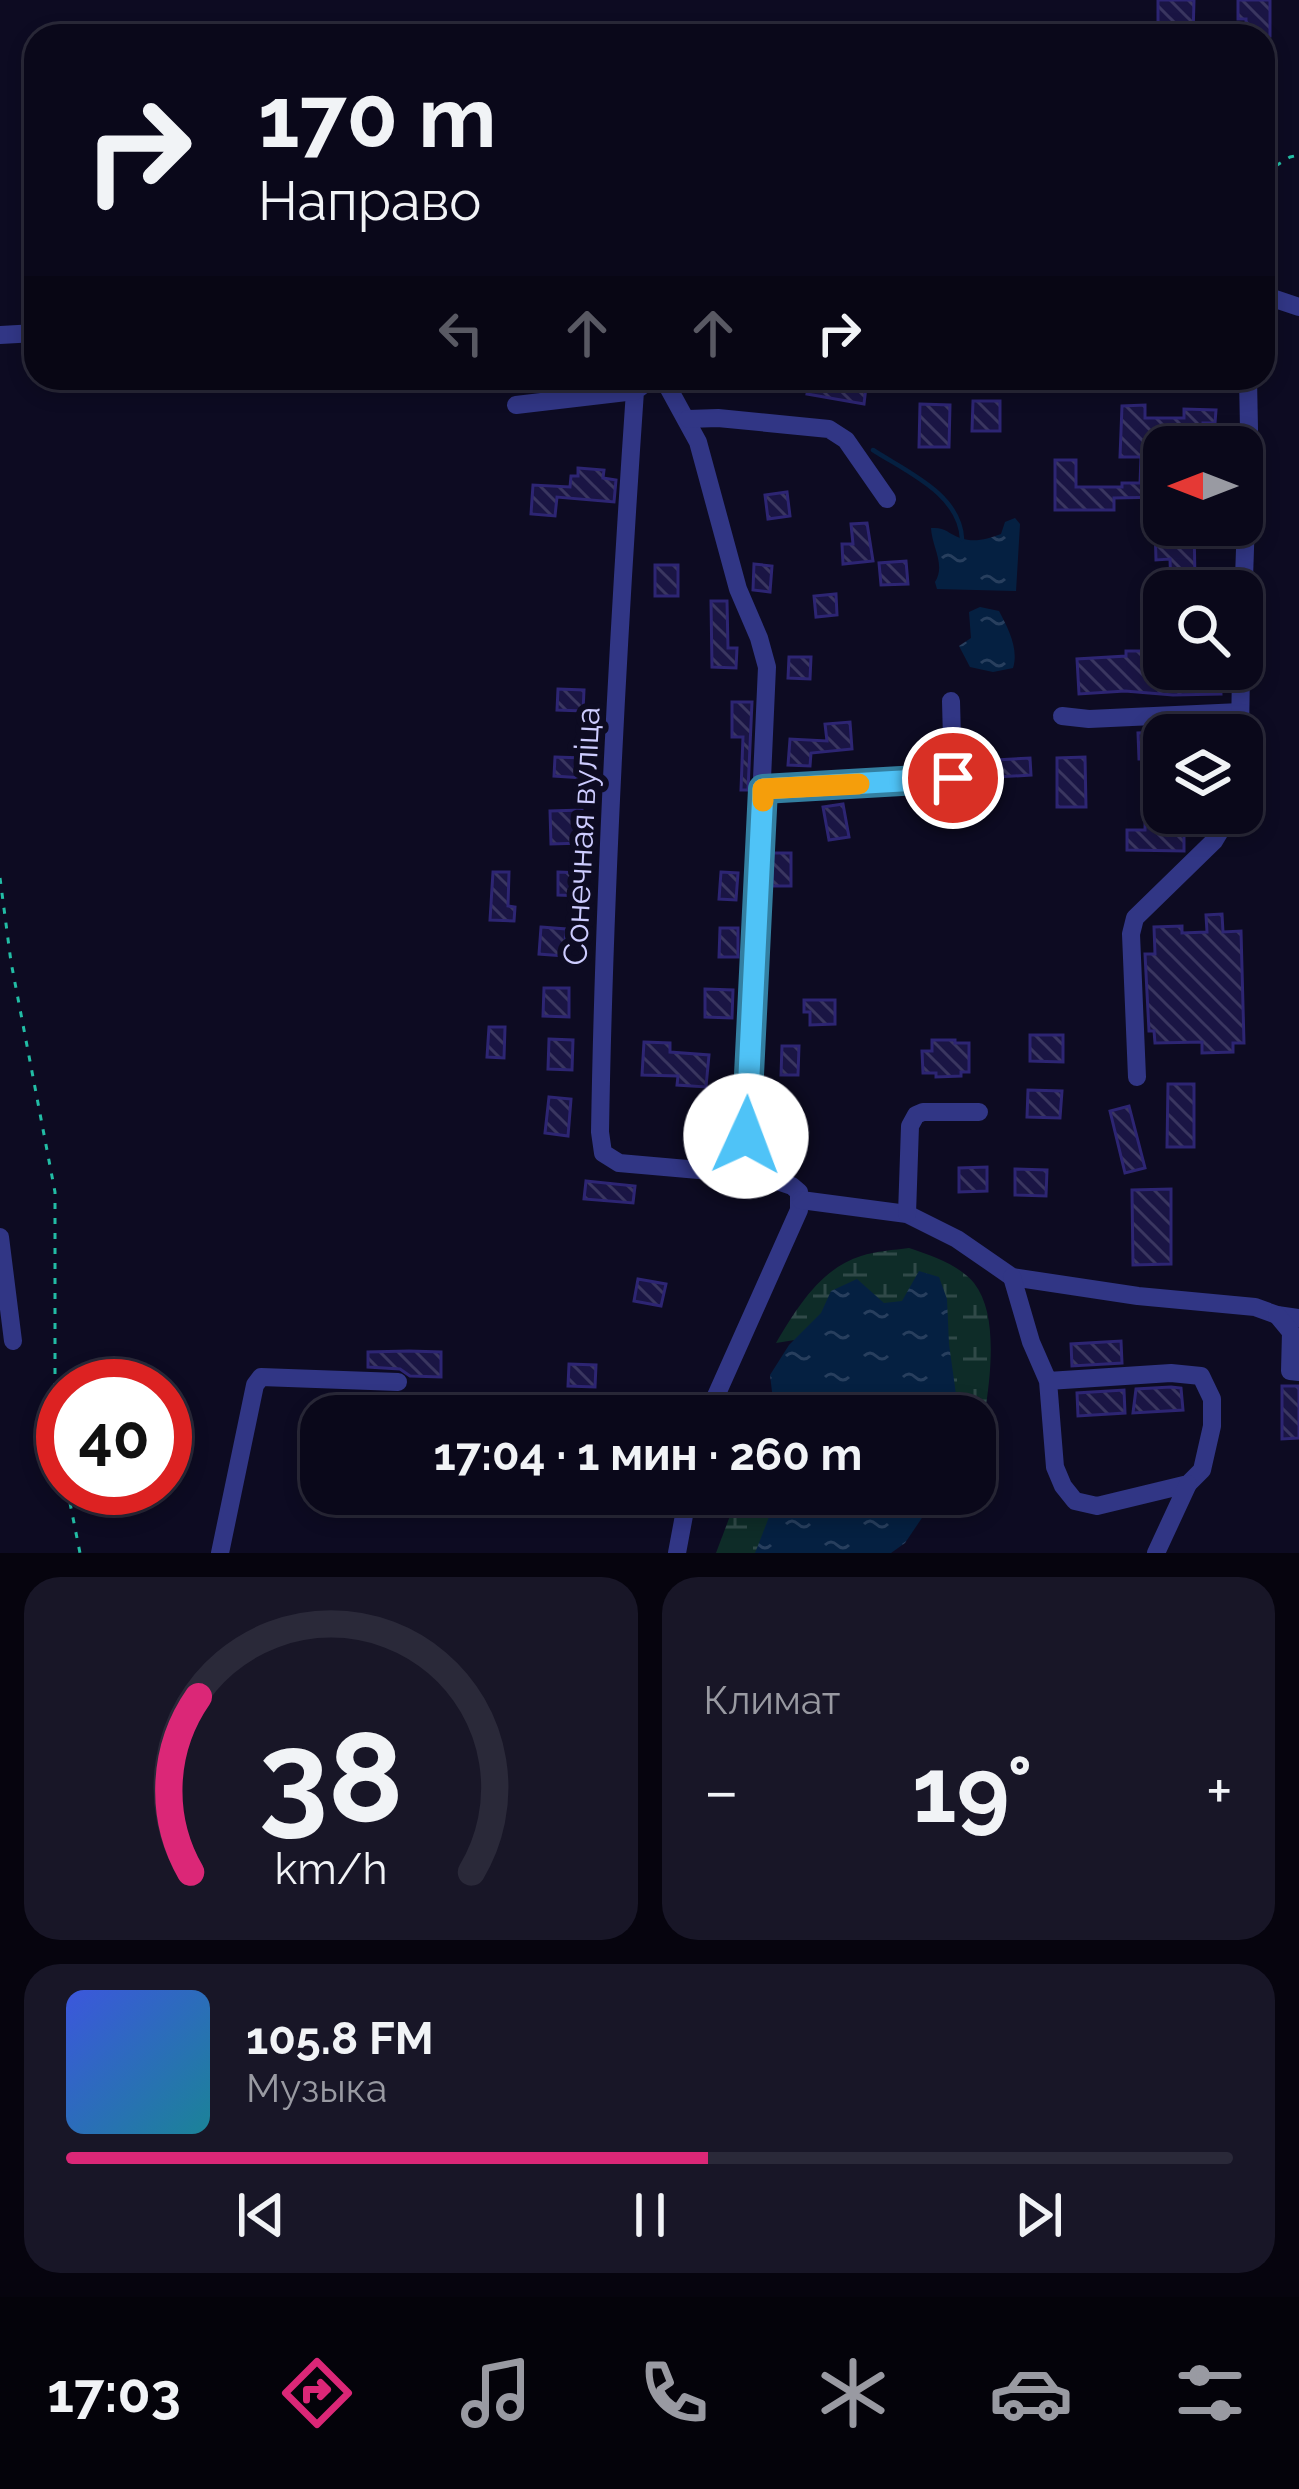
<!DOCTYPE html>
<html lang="ru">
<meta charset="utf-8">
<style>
body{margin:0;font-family:Raleway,sans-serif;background:#181627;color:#f1f3f6;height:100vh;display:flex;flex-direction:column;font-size:45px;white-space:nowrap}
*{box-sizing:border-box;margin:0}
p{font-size:39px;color:#999aa2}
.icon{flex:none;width:66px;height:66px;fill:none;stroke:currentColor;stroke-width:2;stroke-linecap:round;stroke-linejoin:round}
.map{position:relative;height:1553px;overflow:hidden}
.side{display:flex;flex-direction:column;gap:24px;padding:24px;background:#06040e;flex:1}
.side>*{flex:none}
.banner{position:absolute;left:24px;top:24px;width:1251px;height:366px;border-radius:36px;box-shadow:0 6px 18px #0003,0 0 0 3px #2a2939;background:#0a081a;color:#f1f3f6;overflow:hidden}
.needle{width:78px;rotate:270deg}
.tools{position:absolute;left:1143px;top:426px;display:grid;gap:24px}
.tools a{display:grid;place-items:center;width:120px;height:120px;border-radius:24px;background:#0a081a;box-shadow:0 6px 18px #0003,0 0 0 3px #2a2939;font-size:60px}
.speed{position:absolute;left:36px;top:1359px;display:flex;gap:24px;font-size:60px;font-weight:700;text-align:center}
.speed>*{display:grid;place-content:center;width:156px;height:156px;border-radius:50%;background:#0a081a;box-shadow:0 6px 18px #0003,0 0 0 3px #2a2939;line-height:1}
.speed .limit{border:18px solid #d22;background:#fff;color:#111}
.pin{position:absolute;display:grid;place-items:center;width:102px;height:102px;color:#fff;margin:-51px;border:6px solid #fff;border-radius:50%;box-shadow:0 3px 12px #0007}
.me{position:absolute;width:132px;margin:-66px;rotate:2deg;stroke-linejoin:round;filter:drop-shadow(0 0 9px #0008)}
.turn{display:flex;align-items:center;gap:42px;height:252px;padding:0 36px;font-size:54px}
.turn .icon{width:156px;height:156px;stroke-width:2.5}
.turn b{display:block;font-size:84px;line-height:102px}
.lanes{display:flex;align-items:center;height:114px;padding:0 36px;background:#0003;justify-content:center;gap:60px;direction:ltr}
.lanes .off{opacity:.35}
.big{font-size:90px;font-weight:700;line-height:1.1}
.side .widget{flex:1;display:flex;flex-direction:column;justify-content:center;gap:18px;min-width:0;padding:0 42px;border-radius:36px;background:#181627}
.side .dial{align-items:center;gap:0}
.dial svg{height:312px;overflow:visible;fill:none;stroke:#2a2939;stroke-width:7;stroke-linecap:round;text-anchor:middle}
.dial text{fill:#f1f3f6;stroke:none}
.song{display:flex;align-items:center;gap:36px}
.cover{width:144px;height:144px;border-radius:18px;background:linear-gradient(135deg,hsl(230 70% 55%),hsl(190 70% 35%))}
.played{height:12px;border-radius:6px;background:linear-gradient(90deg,#db2777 55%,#2a2939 55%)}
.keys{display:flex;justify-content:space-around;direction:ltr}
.heat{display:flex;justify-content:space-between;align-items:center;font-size:66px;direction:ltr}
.side .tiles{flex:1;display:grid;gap:24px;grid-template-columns:1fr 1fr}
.widget:last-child{grid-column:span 2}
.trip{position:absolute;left:300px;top:1395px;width:696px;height:120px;border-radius:36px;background:#0a081a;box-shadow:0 6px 18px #0003,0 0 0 3px #2a2939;font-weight:700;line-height:120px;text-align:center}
.tabs{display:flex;height:192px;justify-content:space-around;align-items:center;background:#04030a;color:#999aa2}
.tabs .icon{width:84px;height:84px}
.tabs .on{color:#db2777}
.tabs b{font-size:54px;color:#f1f3f6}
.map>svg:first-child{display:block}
.wetland{fill:url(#wetland-marsh)}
.water{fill:url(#water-ripples)}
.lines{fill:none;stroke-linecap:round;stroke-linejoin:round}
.stream{stroke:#052041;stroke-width:4.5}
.building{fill:url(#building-back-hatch);stroke:#2d2573;stroke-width:3}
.path{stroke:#22bda5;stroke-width:3;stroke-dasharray:6 9;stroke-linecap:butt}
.minor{stroke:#313685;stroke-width:18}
.route-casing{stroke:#337fa1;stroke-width:30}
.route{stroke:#4fc3f7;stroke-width:21}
.slow{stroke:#f59e0b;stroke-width:21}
.labels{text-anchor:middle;stroke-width:12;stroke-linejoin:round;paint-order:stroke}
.street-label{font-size:33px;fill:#cdccff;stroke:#0d0b22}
</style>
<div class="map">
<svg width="1299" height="1553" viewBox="0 0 1299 1553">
<defs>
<pattern id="wetland-marsh" width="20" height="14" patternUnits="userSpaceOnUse" patternTransform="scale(3)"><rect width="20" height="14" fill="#0e2c28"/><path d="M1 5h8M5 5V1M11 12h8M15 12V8" fill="none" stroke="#304948"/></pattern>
<pattern id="water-ripples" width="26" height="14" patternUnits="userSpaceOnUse" patternTransform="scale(3)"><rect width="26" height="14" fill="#052041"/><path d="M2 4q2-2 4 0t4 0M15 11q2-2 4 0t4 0" fill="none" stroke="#283f5e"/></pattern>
<pattern id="building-back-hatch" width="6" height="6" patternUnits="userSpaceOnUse" patternTransform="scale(3)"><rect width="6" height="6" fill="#1a1544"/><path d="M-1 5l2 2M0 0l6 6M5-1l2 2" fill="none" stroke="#3a3660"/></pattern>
</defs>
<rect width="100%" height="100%" fill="#0d0b22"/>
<!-- wetland -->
<g class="wetland">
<path d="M909,1248C932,1256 958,1264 974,1283C1004,1321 986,1405 979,1448L975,1454V1416H891L917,1301L807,1338L776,1343C797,1308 820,1269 861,1256C876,1251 894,1250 909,1248Z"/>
<polygon points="744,1494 787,1494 770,1553 716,1553 736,1500"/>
</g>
<!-- water -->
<g class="water">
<path d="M1015,518L1020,524L1016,591L937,589L935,582C946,565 932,547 931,528C946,527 947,533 960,538C975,543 987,539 1001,534L1005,522Z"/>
<path d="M980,607L999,611C1008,628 1019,649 1013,668L993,672L970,667L959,646L971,638L969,612Z"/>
<polygon points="919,1271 939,1277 947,1299 949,1344 959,1416 775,1416 770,1375 789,1345 821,1313 831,1291 857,1279 884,1303 902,1301"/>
<polygon points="778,1494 938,1494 905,1543 891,1553 755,1553"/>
</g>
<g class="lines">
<!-- stream -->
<path class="stream" d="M873,450C907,472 960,494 962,539"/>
</g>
<!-- building -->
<g class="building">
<polygon points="1158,0 1194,0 1193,36 1158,36"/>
<polygon points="1238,0 1270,0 1270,36 1246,36 1246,19 1238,19"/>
<polygon points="810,378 866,387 864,404 807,394"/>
<polygon points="973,401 1000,401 1000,431 972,431"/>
<polygon points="920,404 950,405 949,447 919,447"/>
<polygon points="1145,405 1145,418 1184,418 1184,409 1216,410 1215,423 1203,423 1203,435 1166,434 1164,497 1114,498 1114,510 1055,510 1055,460 1076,460 1076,487 1122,487 1122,483 1140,483 1141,457 1120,457 1122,406"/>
<polygon points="578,468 604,470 603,478 616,480 614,502 557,497 555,516 531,514 533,485 570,487 571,476 578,476"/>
<polygon points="787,492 790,516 768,519 765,495"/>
<polygon points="867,523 873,561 843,564 842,544 853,544 851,524"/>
<polygon points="1155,525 1194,525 1195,579 1199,579 1199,591 1171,591 1170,559 1156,560"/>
<polygon points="906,561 908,584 881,585 879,563"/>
<polygon points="754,564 772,566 770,592 753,590"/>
<rect x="655" y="565" width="23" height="31"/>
<polygon points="836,594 837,615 816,617 814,596"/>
<polygon points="711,601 727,601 728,648 737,648 736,668 712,667"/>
<polygon points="1126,651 1152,651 1152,668 1201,669 1201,673 1220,672 1221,694 1173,695 1125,691 1079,694 1077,659 1126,656"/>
<polygon points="789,657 811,657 810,679 788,678"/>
<polygon points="558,689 584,690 583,711 557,710"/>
<polygon points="732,702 752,702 748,790 741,790 743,737 732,737"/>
<polygon points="850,722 852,749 811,753 810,766 788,765 790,739 827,741 825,724"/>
<polygon points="1164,732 1164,813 1184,813 1184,851 1127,850 1127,830 1145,830 1146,759 1139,759 1138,733"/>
<polygon points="555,757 583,758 583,778 554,776"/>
<polygon points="1085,757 1086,807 1057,807 1057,758"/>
<polygon points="1030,758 1031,775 997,777 996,760"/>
<polygon points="843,804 849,837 829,840 823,807"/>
<polygon points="582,810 583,843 551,844 550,811"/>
<polygon points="773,853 791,853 791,886 772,886"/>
<polygon points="493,872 509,872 508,906 515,907 514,921 490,920"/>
<polygon points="558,872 582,873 582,896 558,895"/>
<polygon points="721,872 738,873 736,900 719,899"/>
<polygon points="1222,914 1223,932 1241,931 1244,1043 1233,1043 1233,1052 1202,1053 1202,1042 1155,1043 1154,1031 1149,1031 1145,954 1155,954 1154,927 1182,926 1182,933 1207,932 1206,915"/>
<polygon points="541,927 566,929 564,956 539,954"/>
<polygon points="720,928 738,928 738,957 719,957"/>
<polygon points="544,988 569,988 569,1017 543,1016"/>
<polygon points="705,989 733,990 732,1018 705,1017"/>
<polygon points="804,1000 835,1000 835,1024 810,1025 810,1012 804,1012"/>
<polygon points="489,1027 505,1027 504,1058 487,1057"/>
<polygon points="1030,1035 1063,1035 1063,1062 1030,1061"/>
<polygon points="549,1039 573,1040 572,1070 548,1069"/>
<polygon points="932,1040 955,1040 955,1043 969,1043 969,1072 961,1072 961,1076 936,1077 936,1073 923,1073 922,1051 932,1051"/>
<polygon points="644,1042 670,1043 670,1052 709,1055 706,1087 677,1085 678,1076 642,1075"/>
<polygon points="782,1046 799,1046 798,1075 781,1075"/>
<polygon points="1168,1084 1194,1084 1194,1147 1167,1147"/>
<polygon points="1028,1090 1062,1091 1060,1118 1027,1117"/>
<polygon points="549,1097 571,1099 568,1136 545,1133"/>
<polygon points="1129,1106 1145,1168 1125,1173 1110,1111"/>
<polygon points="710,1124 728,1124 727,1153 709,1153"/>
<polygon points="987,1167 987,1191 959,1192 959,1168"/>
<polygon points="1015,1169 1047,1170 1046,1196 1015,1195"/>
<polygon points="586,1181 635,1186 633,1203 584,1199"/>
<polygon points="1171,1189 1171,1264 1133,1265 1132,1190"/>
<polygon points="638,1279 666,1284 661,1306 634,1301"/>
<polygon points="1121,1341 1122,1363 1072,1366 1071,1344"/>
<polygon points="409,1351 441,1352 441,1377 410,1376 400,1369 368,1367 368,1352"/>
<polygon points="569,1364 596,1365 595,1387 568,1386"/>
<polygon points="1282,1386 1299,1386 1299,1438 1282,1439"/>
<polygon points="1171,1387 1181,1388 1183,1410 1133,1413 1136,1389"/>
<polygon points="1124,1390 1125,1413 1078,1416 1077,1393"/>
</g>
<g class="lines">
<!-- path -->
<g class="path">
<polyline points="1263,174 1290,157 1299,155"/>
<polyline points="0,878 11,962 55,1192 55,1428 63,1467"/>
<polyline points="67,1488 80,1553"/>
</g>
<!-- minor -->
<g class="minor">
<polyline points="1263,295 1299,307"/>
<polyline points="0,335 36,333"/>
<path d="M652,378L635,391C618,638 604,885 600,1132L603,1153L619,1163L733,1173L751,1167"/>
<polyline points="663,378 698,442 738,589 759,638 767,667 746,1136 751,1167 760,1175 792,1186 799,1192 799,1210 707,1416"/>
<polyline points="516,405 635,391"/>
<polyline points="688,419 718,418 829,429 846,440 887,499"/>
<polyline points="1242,638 1249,430 1248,378"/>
<polyline points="1062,716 1089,719 1240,712"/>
<polyline points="1240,735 1241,669"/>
<polyline points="763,789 953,778 951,701"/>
<polyline points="1137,1077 1131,934 1135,918 1214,841 1223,826 1227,813"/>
<polyline points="801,1200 907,1214 957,1239 1012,1277 1138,1296 1255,1307 1277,1315 1299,1318"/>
<polyline points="907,1214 910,1126 916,1115 923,1112 979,1112"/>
<polyline points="0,1237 13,1341"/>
<polyline points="1012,1277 1031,1342 1048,1381 1055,1467 1063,1486 1075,1501 1097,1506 1188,1484 1202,1470 1212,1426 1212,1399 1201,1376 1171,1373 1048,1381"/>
<polyline points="1277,1315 1291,1332 1290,1371 1299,1372"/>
<polyline points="220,1553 255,1385 261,1377 398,1382"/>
<polyline points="677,1553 688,1494"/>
<polyline points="1156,1553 1188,1484"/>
</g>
</g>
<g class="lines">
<defs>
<polyline id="route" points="746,1136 763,789 953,778"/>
</defs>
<!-- route casing -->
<use href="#route" class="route-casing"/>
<!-- route -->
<use href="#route" class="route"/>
<!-- slow -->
<polyline class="slow" points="763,801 763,789 859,784"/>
</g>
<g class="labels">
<!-- street labels -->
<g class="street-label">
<text transform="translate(581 836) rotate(-87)" y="12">Сонечная вуліца</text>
</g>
</g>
</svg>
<div class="tools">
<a><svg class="needle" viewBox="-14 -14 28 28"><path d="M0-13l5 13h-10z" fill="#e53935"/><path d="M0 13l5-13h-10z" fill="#999aa2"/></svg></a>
<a><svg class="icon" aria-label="search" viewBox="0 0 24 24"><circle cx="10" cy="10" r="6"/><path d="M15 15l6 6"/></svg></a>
<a><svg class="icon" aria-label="layers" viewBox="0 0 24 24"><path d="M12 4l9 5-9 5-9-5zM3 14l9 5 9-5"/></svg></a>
</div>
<div class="speed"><div class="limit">40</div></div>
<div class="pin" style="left:953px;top:778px;background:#d93025"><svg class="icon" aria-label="arrive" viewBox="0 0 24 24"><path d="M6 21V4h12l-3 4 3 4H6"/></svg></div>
<svg class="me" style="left:746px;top:1136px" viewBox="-20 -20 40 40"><circle r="19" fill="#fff"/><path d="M0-13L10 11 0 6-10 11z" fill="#4fc3f7"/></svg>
<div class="trip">17:04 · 1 мин · 260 m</div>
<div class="banner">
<div class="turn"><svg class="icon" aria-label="right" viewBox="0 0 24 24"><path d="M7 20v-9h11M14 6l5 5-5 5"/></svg><div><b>170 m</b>Направо</div></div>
<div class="lanes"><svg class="icon off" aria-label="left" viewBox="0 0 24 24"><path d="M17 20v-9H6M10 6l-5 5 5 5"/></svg><svg class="icon off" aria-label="ahead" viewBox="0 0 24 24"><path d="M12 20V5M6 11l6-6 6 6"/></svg><svg class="icon off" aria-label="ahead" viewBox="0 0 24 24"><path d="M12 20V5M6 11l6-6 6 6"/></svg><svg class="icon" aria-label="right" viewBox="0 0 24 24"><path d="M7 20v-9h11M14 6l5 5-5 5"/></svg></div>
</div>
</div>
<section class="side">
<div class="tiles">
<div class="widget dial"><svg viewBox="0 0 100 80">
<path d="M14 69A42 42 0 1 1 86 69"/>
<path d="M14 69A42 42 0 0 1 16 24" stroke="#db2777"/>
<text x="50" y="56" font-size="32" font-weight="700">38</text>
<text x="50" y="72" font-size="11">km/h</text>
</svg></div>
<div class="widget"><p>Климат</p>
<div class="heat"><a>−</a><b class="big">19°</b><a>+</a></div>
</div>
<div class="widget">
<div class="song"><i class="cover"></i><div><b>105.8 FM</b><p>Музыка</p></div></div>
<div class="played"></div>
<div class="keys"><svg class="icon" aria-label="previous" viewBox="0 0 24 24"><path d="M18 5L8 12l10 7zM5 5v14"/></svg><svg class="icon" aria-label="pause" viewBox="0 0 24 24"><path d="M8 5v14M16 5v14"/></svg><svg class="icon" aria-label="next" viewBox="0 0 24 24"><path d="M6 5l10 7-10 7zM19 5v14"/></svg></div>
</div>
</div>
</section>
<nav class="tabs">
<b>17:03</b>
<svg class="icon on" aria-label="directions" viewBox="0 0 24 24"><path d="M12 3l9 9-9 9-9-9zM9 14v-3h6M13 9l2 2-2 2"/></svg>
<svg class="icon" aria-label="music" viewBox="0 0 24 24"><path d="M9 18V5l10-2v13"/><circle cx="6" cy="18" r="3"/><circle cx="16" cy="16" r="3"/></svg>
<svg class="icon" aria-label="phone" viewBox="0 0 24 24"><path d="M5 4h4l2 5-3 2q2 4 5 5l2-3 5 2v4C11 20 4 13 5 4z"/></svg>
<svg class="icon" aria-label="climate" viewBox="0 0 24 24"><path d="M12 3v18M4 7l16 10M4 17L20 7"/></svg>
<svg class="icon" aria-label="car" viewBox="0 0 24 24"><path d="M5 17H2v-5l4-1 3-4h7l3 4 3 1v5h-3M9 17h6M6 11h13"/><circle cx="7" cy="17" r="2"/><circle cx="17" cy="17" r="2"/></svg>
<svg class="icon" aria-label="filters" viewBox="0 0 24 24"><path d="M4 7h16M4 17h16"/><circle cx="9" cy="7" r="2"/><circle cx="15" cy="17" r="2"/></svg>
</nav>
